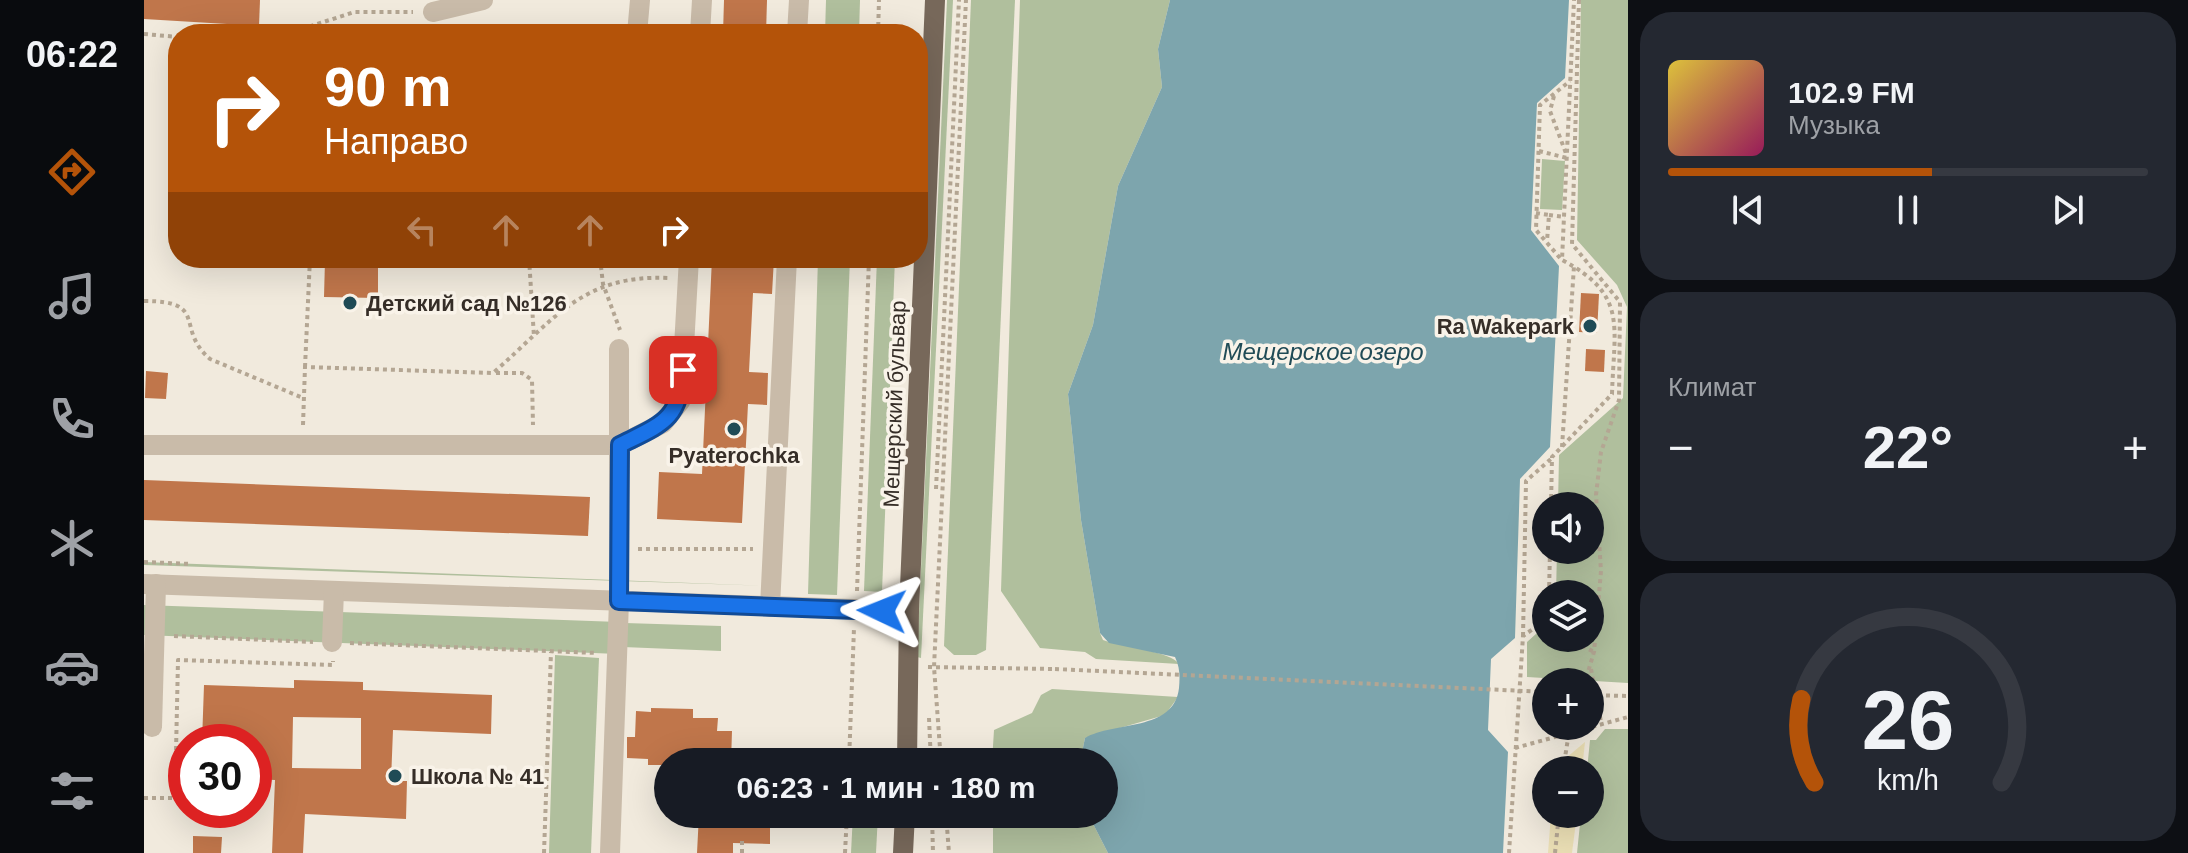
<!DOCTYPE html>
<html lang="ru">
<meta charset="utf-8">
<style>
body{margin:0;font-family:Helvetica,sans-serif;background:#242831;color:#f1f3f6;height:100vh;display:flex;flex-direction:column;font-size:30px;white-space:nowrap}
*{box-sizing:border-box;margin:0}
p{font-size:26px;color:#9ea1a6}
.icon{flex:none;width:44px;height:44px;fill:none;stroke:currentColor;stroke-width:2;stroke-linecap:round;stroke-linejoin:round}
.map{position:relative;flex:1;overflow:hidden}
.details{display:flex;flex-direction:column;gap:12px;padding:12px;background:#0d0f14;width:560px}
.details>*{flex:none}
.guide{position:absolute;left:24px;top:24px;width:760px;height:244px;border-radius:32px;box-shadow:0 8px 32px #0002;background:#b45309;color:#fff;overflow:hidden}
.fabs{position:absolute;left:1388px;top:492px;display:grid;gap:16px}
.fabs a{display:grid;place-items:center;width:72px;height:72px;border-radius:50%;background:#171b24;box-shadow:0 8px 32px #0002;font-size:40px}
.speed{position:absolute;left:24px;top:724px;display:flex;gap:16px;font-size:40px;font-weight:700;text-align:center}
.speed>*{display:grid;place-content:center;width:104px;height:104px;border-radius:50%;background:#171b24;box-shadow:0 8px 32px #0002;line-height:1}
.speed .limit{border:12px solid #d22;background:#fff;color:#111}
.pin{position:absolute;display:grid;place-items:center;width:68px;height:68px;color:#fff;margin:-34px;border-radius:16px;box-shadow:0 4px 12px #0006}
.me{position:absolute;width:88px;margin:-44px;rotate:272deg;stroke-linejoin:round;filter:drop-shadow(0 0 6px #0008)}
.turn{display:flex;align-items:center;gap:28px;height:168px;padding:0 24px;font-size:36px}
.turn .icon{width:104px;height:104px;stroke-width:2.5}
.turn b{display:block;font-size:56px;line-height:68px}
.lanes{display:flex;align-items:center;height:76px;padding:0 24px;background:#0003;justify-content:center;gap:40px;direction:ltr}
.lanes .off{opacity:.35}
.big{font-size:60px;font-weight:700;line-height:1.1}
.details .card{flex:1;display:flex;flex-direction:column;justify-content:center;gap:12px;min-width:0;padding:0 28px;border-radius:32px;background:#242831}
.details .dial{align-items:center;gap:0}
.dial svg{height:208px;overflow:visible;fill:none;stroke:#363941;stroke-width:7;stroke-linecap:round;text-anchor:middle}
.dial text{fill:#f1f3f6;stroke:none}
.song{display:flex;align-items:center;gap:24px}
.cover{width:96px;height:96px;border-radius:12px;background:linear-gradient(135deg,hsl(50 70% 55%),hsl(330 70% 35%))}
.played{height:8px;border-radius:4px;background:linear-gradient(90deg,#b45309 55%,#363941 55%)}
.keys{display:flex;justify-content:space-around;direction:ltr}
.heat{display:flex;justify-content:space-between;align-items:center;font-size:44px;direction:ltr}
.trip{position:absolute;left:510px;top:748px;width:464px;height:80px;border-radius:40px;background:#171b24;box-shadow:0 8px 32px #0002;font-weight:700;line-height:80px;text-align:center}
main{display:flex;flex:1;min-height:0}
.tab-bar{display:flex;flex-direction:column;width:144px;justify-content:space-around;align-items:center;background:#090b0e;color:#9ea1a6}
.tab-bar .icon{width:56px;height:56px}
.tab-bar .current{color:#b45309}
.tab-bar b{font-size:36px;color:#f1f3f6}
.map>svg:first-child{display:block}
.green{fill:#b0bf9d}
.sand{fill:#ebdfb5}
.water{fill:#7da5ad}
.building{fill:#c0764b;fill-rule:evenodd}
.lines{fill:none;stroke-linecap:round;stroke-linejoin:round}
.path{stroke:#b4a693;stroke-width:4;stroke-dasharray:4 4;stroke-linecap:butt}
.minor{stroke:#c9bba9;stroke-width:20}
.major{stroke:#77685a;stroke-width:20}
.path-bridge{stroke:#b4a693;stroke-width:4;stroke-dasharray:4 4;stroke-linecap:butt}
.route-casing{stroke:#114b97;stroke-width:20}
.route{stroke:#1a73e8;stroke-width:14}
.poi-dot{fill:#204b56;stroke:#f9f3e9;stroke-width:3}
.labels{text-anchor:middle;stroke-width:7;stroke-linejoin:round;paint-order:stroke}
.poi-label{font-size:22px;font-weight:bold;fill:#362e28;stroke:#f9f3e9;text-anchor:start}
.street-label{font-size:22px;fill:#362e28;stroke:#f9f3e9}
.water-label{font-size:24px;font-style:italic;fill:#204b56;stroke:#f9f3e9}
</style>
<main>
<nav class="tab-bar">
<b>06:22</b>
<svg class="icon current" aria-label="directions" viewBox="0 0 24 24"><path d="M12 3l9 9-9 9-9-9zM9 14v-3h6M13 9l2 2-2 2"/></svg>
<svg class="icon" aria-label="music" viewBox="0 0 24 24"><path d="M9 18V5l10-2v13"/><circle cx="6" cy="18" r="3"/><circle cx="16" cy="16" r="3"/></svg>
<svg class="icon" aria-label="phone" viewBox="0 0 24 24"><path d="M5 4h4l2 5-3 2q2 4 5 5l2-3 5 2v4C11 20 4 13 5 4z"/></svg>
<svg class="icon" aria-label="climate" viewBox="0 0 24 24"><path d="M12 3v18M4 7l16 10M4 17L20 7"/></svg>
<svg class="icon" aria-label="car" viewBox="0 0 24 24"><path d="M5 17H2v-5l4-1 3-4h7l3 4 3 1v5h-3M9 17h6M6 11h13"/><circle cx="7" cy="17" r="2"/><circle cx="17" cy="17" r="2"/></svg>
<svg class="icon" aria-label="filters" viewBox="0 0 24 24"><path d="M4 7h16M4 17h16"/><circle cx="9" cy="7" r="2"/><circle cx="15" cy="17" r="2"/></svg>
</nav>
<div class="map">
<svg width="1484" height="853" viewBox="0 0 1484 853">
<rect width="100%" height="100%" fill="#f1eadd"/>
<!-- green -->
<g class="green">
<polygon points="682,0 716,0 715,34 681,34"/>
<polygon points="803,0 809,0 777,658 773,657"/>
<polygon points="827,0 871,0 842,650 832,655 810,655 800,646"/>
<path d="M876,0H1026L1014,49L1018,87L974,186L949,325L924,394L937,520L956,633L959,640C977,646 1028,652 1035,664L952,659L941,652L896,648L857,591Z"/>
<polygon points="1437,0 1484,0 1484,683 1383,677 1383,642 1402,625 1402,638 1446,638 1446,594 1412,594 1413,550 1446,550 1446,506 1414,506 1415,455 1479,398 1483,307 1473,285 1433,240"/>
<polygon points="1398,159 1421,161 1418,210 1396,209"/>
<polygon points="674,258 706,258 693,595 664,594"/>
<polygon points="733,258 751,258 738,592 720,591"/>
<polygon points="0,562 627,586 0,565"/>
<polygon points="0,605 475,622 474,654 0,635"/>
<polygon points="481,623 577,626 577,651 479,647"/>
<polygon points="411,655 455,658 447,853 405,853"/>
<polygon points="908,689 1034,697 1021,715 941,738 936,762 848,762 850,730 888,713 897,695"/>
<polygon points="1461,729 1484,729 1484,853 1433,853 1437,814 1446,814 1446,770 1443,770 1446,740 1452,740"/>
<polygon points="709,814 734,814 732,853 707,853"/>
<polygon points="849,814 944,814 964,853 849,853"/>
</g>
<!-- sand -->
<g class="sand">
<polygon points="1441,742 1438,770 1409,770 1409,769"/>
<polygon points="1407,814 1433,814 1428,853 1404,853"/>
</g>
<!-- water -->
<path class="water" d="M1026,0H1425L1421,78L1393,103L1387,230L1415,266L1406,447L1376,479L1371,638L1347,659L1344,730L1364,752L1359,853H964L944,814H960V762H936L941,738C970,721 1030,732 1035,688C1036,677 1036,667 1031,657L965,643L956,633L937,520L924,394L949,325L974,186L1018,87L1014,49Z"/>
<!-- building -->
<g class="building">
<polygon points="0,0 116,0 115,26 0,19"/>
<polygon points="580,0 623,0 622,34 579,34"/>
<polygon points="216,258 234,258 234,298 180,297 181,260"/>
<polygon points="568,258 630,258 628,294 609,293 605,372 624,373 623,405 604,404 598,523 513,519 515,472 558,474"/>
<polygon points="1437,293 1455,294 1453,333 1435,332"/>
<polygon points="1442,349 1461,350 1460,372 1441,371"/>
<polygon points="2,371 24,373 22,399 1,398"/>
<polygon points="0,480 446,497 444,536 0,520"/>
<path d="M150,680L219,682V690L348,695L347,734L249,730L247,781H263L262,819L161,814L159,853H128L131,780L110,779V742H58L60,685L150,688ZM149,717L217,718V769L148,768Z"/>
<polygon points="507,708 549,709 549,718 574,718 573,731 588,731 587,762 524,762 524,765 504,765 504,759 483,758 483,737 491,737 492,711 507,712"/>
<polygon points="555,814 626,814 626,844 589,843 589,853 553,853"/>
<polygon points="49,836 78,837 77,853 49,853"/>
</g>
<g class="lines">
<!-- path -->
<g class="path">
<polyline points="1435,0 1428,244 1476,302 1475,400 1457,452 1452,495 1457,571 1450,652 1441,682"/>
<polyline points="0,34 34,37"/>
<polyline points="143,34 210,12 269,12"/>
<polyline points="734,34 735,0"/>
<polyline points="1410,96 1406,111 1423,156"/>
<polyline points="1395,151 1423,158"/>
<polyline points="1392,213 1405,215 1403,241"/>
<polyline points="1405,215 1421,217"/>
<polyline points="385,258 390,337"/>
<polyline points="456,258 459,284 476,330"/>
<polyline points="1416,258 1392,230 1396,105 1426,81"/>
<path d="M0,301C66,301 30,328 66,359L159,398"/>
<polyline points="161,367 166,258"/>
<polyline points="352,373 378,373 388,380 389,425"/>
<path d="M159,425L161,367L349,373C410,320 438,274 525,278"/>
<polyline points="1418,447 1430,266"/>
<polyline points="792,489 815,0"/>
<path d="M1407,506L1408,457L1468,394C1470,325 1484,295 1418,260L1430,0"/>
<polyline points="494,549 609,549"/>
<polyline points="0,562 47,564"/>
<polyline points="713,591 725,258"/>
<polyline points="1405,594 1406,550"/>
<polyline points="30,636 169,642"/>
<polyline points="1379,636 1382,481 1408,458"/>
<polyline points="1424,638 1450,652"/>
<polyline points="206,643 453,653"/>
<polyline points="784,667 911,669"/>
<polyline points="1447,669 1457,722"/>
<polyline points="785,718 787,762"/>
<polyline points="1371,748 1484,717"/>
<polyline points="705,762 710,628"/>
<polyline points="797,762 790,667 822,0"/>
<polyline points="1419,770 1426,726"/>
<polyline points="0,798 42,798"/>
<polyline points="31,798 34,660 189,665 189,661"/>
<polyline points="110,799 113,799"/>
<polyline points="788,814 789,853"/>
<polyline points="802,814 805,853"/>
<polyline points="400,853 407,652"/>
<polyline points="598,853 598,838"/>
<polyline points="701,853 703,814"/>
<polyline points="1365,853 1379,636 1402,620"/>
<polyline points="1411,853 1415,814"/>
</g>
<!-- minor -->
<g class="minor">
<polyline points="289,12 339,0"/>
<polyline points="493,34 496,0"/>
<polyline points="556,34 558,0"/>
<polyline points="653,34 655,0"/>
<polyline points="0,445 476,445 519,423 537,400 545,258"/>
<polyline points="0,584 765,611"/>
<polyline points="626,607 643,258"/>
<polyline points="188,642 190,591"/>
<polyline points="8,727 12,584"/>
<polyline points="466,853 475,601 475,349"/>
</g>
<!-- major -->
<g class="major">
<polyline points="763,762 765,611 791,0"/>
<polyline points="759,853 761,814"/>
</g>
<!-- path-bridge -->
<g class="path-bridge">
<polyline points="911,669 1402,692"/>
<polyline points="1446,695 1484,696"/>
</g>
</g>
<g class="lines">
<defs>
<path id="route" d="M539,370C536,420 518,424 476,445L475,601L738,611"/>
</defs>
<!-- route casing -->
<use href="#route" class="route-casing"/>
<!-- route -->
<use href="#route" class="route"/>
</g>
<!-- markers -->
<g class="poi-dot">
<circle cx="206" cy="303" r="8"/>
<circle cx="1446" cy="326" r="8"/>
<circle cx="590" cy="429" r="8"/>
<circle cx="251" cy="776" r="8"/>
</g>
<g class="labels">
<!-- poi labels -->
<g class="poi-label">
<text x="222" y="311">Детский сад №126</text>
<text x="1430" y="334" text-anchor="end">Ra Wakepark</text>
<text x="590" y="463" text-anchor="middle">Pyaterochka</text>
<text x="267" y="784">Школа № 41</text>
</g>
<!-- street labels -->
<g class="street-label">
<text transform="translate(750 404) rotate(-88)" y="8">Мещерский бульвар</text>
</g>
<!-- water labels -->
<g class="water-label">
<text x="1179" y="360">Мещерское озеро</text>
</g>
</g>
</svg>
<div class="fabs">
<a><svg class="icon" aria-label="sound" viewBox="0 0 24 24"><path d="M4 9h4l5-4v14l-5-4H4zM17 9q2 3 0 6"/></svg></a>
<a><svg class="icon" aria-label="layers" viewBox="0 0 24 24"><path d="M12 4l9 5-9 5-9-5zM3 14l9 5 9-5"/></svg></a>
<a>+</a>
<a>−</a>
</div>
<div class="speed"><div class="limit">30</div></div>
<div class="pin" style="left:539px;top:370px;background:#d93025"><svg class="icon" aria-label="arrive" viewBox="0 0 24 24"><path d="M6 21V4h12l-3 4 3 4H6"/></svg></div>
<svg class="me" style="left:738px;top:611px" viewBox="-20 -20 40 40"><path d="M0-17L14 15 0 8-14 15z" fill="#1a73e8" stroke="#fff" stroke-width="4"/></svg>
<div class="trip">06:23 · 1 мин · 180 m</div>
<div class="guide">
<div class="turn"><svg class="icon" aria-label="right" viewBox="0 0 24 24"><path d="M7 20v-9h11M14 6l5 5-5 5"/></svg><div><b>90 m</b>Направо</div></div>
<div class="lanes"><svg class="icon off" aria-label="left" viewBox="0 0 24 24"><path d="M17 20v-9H6M10 6l-5 5 5 5"/></svg><svg class="icon off" aria-label="ahead" viewBox="0 0 24 24"><path d="M12 20V5M6 11l6-6 6 6"/></svg><svg class="icon off" aria-label="ahead" viewBox="0 0 24 24"><path d="M12 20V5M6 11l6-6 6 6"/></svg><svg class="icon" aria-label="right" viewBox="0 0 24 24"><path d="M7 20v-9h11M14 6l5 5-5 5"/></svg></div>
</div>
</div>
<section class="details">
<div class="card">
<div class="song"><i class="cover"></i><div><b>102.9 FM</b><p>Музыка</p></div></div>
<div class="played"></div>
<div class="keys"><svg class="icon" aria-label="previous" viewBox="0 0 24 24"><path d="M18 5L8 12l10 7zM5 5v14"/></svg><svg class="icon" aria-label="pause" viewBox="0 0 24 24"><path d="M8 5v14M16 5v14"/></svg><svg class="icon" aria-label="next" viewBox="0 0 24 24"><path d="M6 5l10 7-10 7zM19 5v14"/></svg></div>
</div>
<div class="card"><p>Климат</p>
<div class="heat"><a>−</a><b class="big">22°</b><a>+</a></div>
</div>
<div class="card dial"><svg viewBox="0 0 100 80">
<path d="M14 69A42 42 0 1 1 86 69"/>
<path d="M14 69A42 42 0 0 1 9 37" stroke="#b45309"/>
<text x="50" y="56" font-size="32" font-weight="700">26</text>
<text x="50" y="72" font-size="11">km/h</text>
</svg></div>
</section>
</main>
